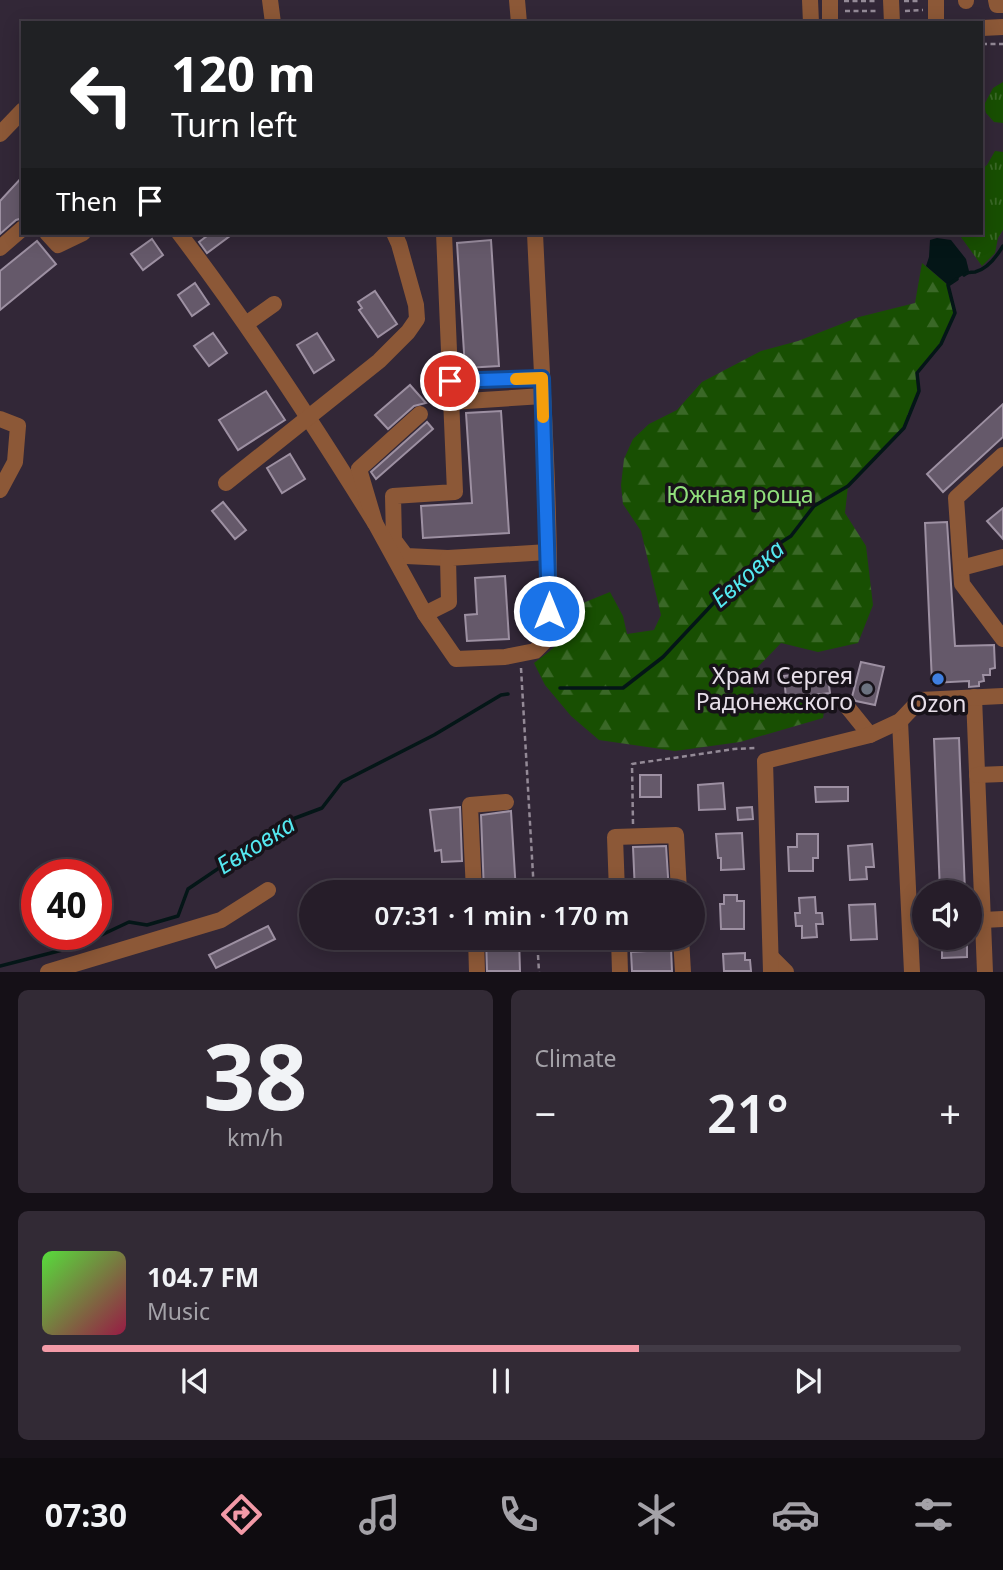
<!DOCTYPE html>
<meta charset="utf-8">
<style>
body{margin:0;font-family:"Noto Sans",sans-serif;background:#322a35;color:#f1f3f6;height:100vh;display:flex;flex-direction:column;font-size:26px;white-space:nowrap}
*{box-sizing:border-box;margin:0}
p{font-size:23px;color:#a4a2a8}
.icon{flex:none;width:38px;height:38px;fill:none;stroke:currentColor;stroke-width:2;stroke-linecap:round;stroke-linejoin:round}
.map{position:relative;height:972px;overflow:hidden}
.panel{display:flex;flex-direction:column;gap:18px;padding:18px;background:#151017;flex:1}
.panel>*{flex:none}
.guide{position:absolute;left:21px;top:21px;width:962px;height:214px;border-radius:0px;box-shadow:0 4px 18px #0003,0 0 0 2px #423b46;background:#202124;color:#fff;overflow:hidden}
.fabs{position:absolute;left:912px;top:880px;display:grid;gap:14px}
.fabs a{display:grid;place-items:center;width:70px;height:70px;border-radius:50%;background:#261d29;box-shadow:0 4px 18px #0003,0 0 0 2px #423b46;font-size:35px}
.speed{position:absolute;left:21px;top:859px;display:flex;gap:14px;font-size:35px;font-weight:700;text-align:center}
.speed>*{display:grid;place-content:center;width:91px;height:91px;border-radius:50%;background:#261d29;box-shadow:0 4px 18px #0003,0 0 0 2px #423b46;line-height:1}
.speed .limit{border:10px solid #d22;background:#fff;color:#111}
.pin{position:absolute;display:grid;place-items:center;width:60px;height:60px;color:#fff;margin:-30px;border:4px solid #fff;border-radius:50%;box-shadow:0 2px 7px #0007}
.me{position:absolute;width:77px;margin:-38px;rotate:0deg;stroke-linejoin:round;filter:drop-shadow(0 0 5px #0008)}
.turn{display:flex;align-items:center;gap:24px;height:147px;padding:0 35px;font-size:32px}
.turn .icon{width:91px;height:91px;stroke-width:2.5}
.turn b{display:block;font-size:49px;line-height:60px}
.then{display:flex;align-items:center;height:66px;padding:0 35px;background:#0003;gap:14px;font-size:26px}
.big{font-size:52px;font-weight:600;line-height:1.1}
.panel .card{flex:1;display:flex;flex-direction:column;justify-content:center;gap:10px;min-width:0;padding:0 24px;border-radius:10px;background:#322a35}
.panel .dial{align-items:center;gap:0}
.dial b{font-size:91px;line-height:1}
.song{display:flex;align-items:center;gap:21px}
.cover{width:84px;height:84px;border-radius:10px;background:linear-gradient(135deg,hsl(110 70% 55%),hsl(340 70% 35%))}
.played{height:7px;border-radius:4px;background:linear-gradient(90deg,#f39aa7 65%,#423b46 65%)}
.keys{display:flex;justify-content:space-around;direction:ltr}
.heat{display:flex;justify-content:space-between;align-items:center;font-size:38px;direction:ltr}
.panel .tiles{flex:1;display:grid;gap:18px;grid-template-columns:1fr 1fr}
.card:last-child{grid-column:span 2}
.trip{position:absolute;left:299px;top:880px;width:406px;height:70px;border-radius:35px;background:#261d29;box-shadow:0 4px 18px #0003,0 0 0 2px #423b46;font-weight:600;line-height:70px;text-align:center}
.tabs{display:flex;height:112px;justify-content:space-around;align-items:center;background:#0f0c10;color:#a4a2a8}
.tabs .icon{width:49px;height:49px}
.tabs .current{color:#f39aa7}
.tabs b{font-size:32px;color:#f1f3f6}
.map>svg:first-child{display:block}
.grass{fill:url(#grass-tufts)}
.forest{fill:url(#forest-firs)}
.water{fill:#041617}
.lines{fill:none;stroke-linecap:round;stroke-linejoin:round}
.stream{stroke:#041617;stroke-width:3.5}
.building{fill:#65596a;stroke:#9d90a2;stroke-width:2}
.path{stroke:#948a97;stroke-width:2.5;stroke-dasharray:5 3.5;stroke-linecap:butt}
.minor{stroke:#8c5837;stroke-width:16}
.route-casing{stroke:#114b97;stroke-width:18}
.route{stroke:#1a73e8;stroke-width:12}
.slow{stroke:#f59e0b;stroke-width:12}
.shop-dot{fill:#3f7fe0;stroke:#171219;stroke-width:2.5}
.worship-dot{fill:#6b7280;stroke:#171219;stroke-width:2.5}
.labels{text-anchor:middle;stroke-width:7;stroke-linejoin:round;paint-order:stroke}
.park-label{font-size:23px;fill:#91e07c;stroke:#171219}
.poi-label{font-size:23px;fill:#e7dfe9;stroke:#171219;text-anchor:end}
.water-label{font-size:24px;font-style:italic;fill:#54e8f0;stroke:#171219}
</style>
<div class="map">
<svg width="1003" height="972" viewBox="0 0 1003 972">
<defs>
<pattern id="grass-tufts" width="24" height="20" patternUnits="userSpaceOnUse" patternTransform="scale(1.75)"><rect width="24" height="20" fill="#184f02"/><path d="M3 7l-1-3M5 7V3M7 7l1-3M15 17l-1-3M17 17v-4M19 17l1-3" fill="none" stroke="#3a6827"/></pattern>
<pattern id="forest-firs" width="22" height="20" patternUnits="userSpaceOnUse" patternTransform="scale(1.75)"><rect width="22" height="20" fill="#184f02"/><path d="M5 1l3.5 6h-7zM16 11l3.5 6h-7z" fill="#3a6827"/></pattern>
</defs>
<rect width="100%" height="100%" fill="#322737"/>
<!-- grass -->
<g class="grass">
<polygon points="1003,82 1003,123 994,122 986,113 984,105 993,88"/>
<polygon points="995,151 1003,152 1003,230 998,238 995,253 982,266 958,233 982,233 982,169 987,165"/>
</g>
<!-- forest -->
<path class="forest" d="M922,263L948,285L955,313L941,344L917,373L919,391L904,428L848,486L845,513L866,546L873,605L858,643L818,652L781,643L752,673L754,699L783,705L826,698L823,718L740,742L675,751L599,740L571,716L545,685L534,663C556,647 574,633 578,605L610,592L623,616L627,634L654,630L661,615L641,531L623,504L621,485L624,459L633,439L649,424L677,410L702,382L761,351L798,341L859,317L915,303Z"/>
<!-- water -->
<polygon class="water" points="937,238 951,240 966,259 969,271 948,285 926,266 929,257 930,240"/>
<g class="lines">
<!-- stream -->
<g class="stream">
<path d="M964,275C967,272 971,272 975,272C988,269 997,256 1003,246"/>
<polyline points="560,688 623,688 663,657 736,579 766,552 791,536 814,506 848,486 904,428 919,391 917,373 941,344 955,313 948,285 957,279"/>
<polyline points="0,966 78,946 129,922 147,925 178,916 188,889 290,820 322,808 342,782 434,735 501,695 508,694"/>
</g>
</g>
<!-- building -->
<g class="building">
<polygon points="23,176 23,218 16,220 0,234 0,201"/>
<polygon points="211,233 234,233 207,253 199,242"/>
<polygon points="152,239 163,255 143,270 131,254"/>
<polygon points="491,240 499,366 465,368 457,243"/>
<polygon points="37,241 56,264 0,310 0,271"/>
<polygon points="195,283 209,304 192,316 178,295"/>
<polygon points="375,291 397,324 378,337 359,310 362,308 358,302"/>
<polygon points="213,333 227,353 209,366 194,346"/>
<polygon points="317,333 334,360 314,373 297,345"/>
<polygon points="410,385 426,403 414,406 388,429 375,415"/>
<polygon points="266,391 285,420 238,450 219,420"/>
<polygon points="1003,404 1003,437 943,492 927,474"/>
<polygon points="501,411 509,533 423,538 421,506 472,503 466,413"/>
<polygon points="427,422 433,429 376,479 371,472"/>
<polygon points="290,454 305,479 282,493 267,468"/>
<polygon points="223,502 246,530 235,539 212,511"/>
<polygon points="1003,508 1003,539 987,521"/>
<polygon points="947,522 955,646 994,645 995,668 990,669 990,675 983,675 984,681 979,682 979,686 969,687 969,681 932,683 925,523"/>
<polygon points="505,576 509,639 467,641 465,615 477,614 475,578"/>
<polygon points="861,662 884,667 875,705 856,701 852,697"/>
<polygon points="827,671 830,693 786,698 784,676"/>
<polygon points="959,738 965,892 940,892 934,739"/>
<rect x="640" y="775" width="21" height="22"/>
<polygon points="723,783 725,809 699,810 698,785"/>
<polygon points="815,787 848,787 848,801 816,802"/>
<polygon points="460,807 462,861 442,862 441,850 435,851 430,810"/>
<polygon points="752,807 753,819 738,820 737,808"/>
<polygon points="511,811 516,892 484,892 481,815"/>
<polygon points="742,833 744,869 721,870 721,858 718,858 716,834"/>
<polygon points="797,834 818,834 818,858 813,858 813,871 789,871 788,847 797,847"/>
<polygon points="872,844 874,867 866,867 867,879 850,880 848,846"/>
<polygon points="666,846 669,892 635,892 633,847"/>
<polygon points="724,895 737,895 737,901 744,901 744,929 721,929 720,904 724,904"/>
<polygon points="815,897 816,913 822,913 823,924 816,924 817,937 802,938 802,926 796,926 795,913 800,913 799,898"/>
<polygon points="875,904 877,939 851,940 849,905"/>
<polygon points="268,926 275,939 216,968 209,955"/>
<polygon points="486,938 519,938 520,971 487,971"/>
<polygon points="942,938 967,938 967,957 942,958"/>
<polygon points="671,947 672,971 632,971 631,952 646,951 646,948"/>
<polygon points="745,953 745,960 750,960 751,971 724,971 723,954"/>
</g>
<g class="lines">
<!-- path -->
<g class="path">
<polyline points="844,1 876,1"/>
<polyline points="904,1 921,1"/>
<polyline points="845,11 877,11"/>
<polyline points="905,11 923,10"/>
<polyline points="982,44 1003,44"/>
<polyline points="521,668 534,892"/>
<polyline points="633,824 632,764 734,749 757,748"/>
<polyline points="537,938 539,972"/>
</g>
<!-- minor -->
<g class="minor">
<polyline points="270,0 273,23"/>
<polyline points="517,0 519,23"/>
<polyline points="810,0 811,23"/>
<polyline points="830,0 830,23"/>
<polyline points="891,0 892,23"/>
<polyline points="936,0 936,23"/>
<polyline points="966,0 966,1"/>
<polyline points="996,0 997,5 1003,5"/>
<polyline points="982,28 1003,27"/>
<polyline points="0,134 23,110"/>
<polyline points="47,233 58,245 83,233"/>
<path d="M179,233C250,326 313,423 375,523"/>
<polyline points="444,233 455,492 393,496 394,540 406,556 448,558"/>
<path d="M535,233C541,367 551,503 549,637L535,651L505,657L456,659L425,614L449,602L448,558L548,552"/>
<polyline points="0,248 23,228"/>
<polyline points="246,324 274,304"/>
<polyline points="450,381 542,378"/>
<polyline points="451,402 543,396"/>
<polyline points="420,414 359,469 375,523 425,614"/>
<polyline points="0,419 18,426 15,462 0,490"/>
<polyline points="1003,455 956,498 962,584 1003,639"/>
<polyline points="226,483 379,361 408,332 417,319 416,305 399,244 394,233"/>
<polyline points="961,568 1003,557"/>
<polyline points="974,697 985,972"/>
<polyline points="845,704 870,735"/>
<polyline points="900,721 912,972"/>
<polyline points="977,775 1003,774"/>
<polyline points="474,892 470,805 506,802"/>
<polyline points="617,892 615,837 676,835 679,892"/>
<polyline points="983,920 1003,919"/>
<polyline points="476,938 477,972"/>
<polyline points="619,938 620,972"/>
<polyline points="681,938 683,972"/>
<polyline points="771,957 786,972"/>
<polyline points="48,972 221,920 268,890"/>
<polyline points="771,972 765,761 870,735 900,721 920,700 1003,696"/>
</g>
</g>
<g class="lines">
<defs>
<polyline id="route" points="450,381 542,378 549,611"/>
</defs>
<!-- route casing -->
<use href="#route" class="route-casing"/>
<!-- route -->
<use href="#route" class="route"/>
<!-- slow -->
<polyline class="slow" points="516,379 542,378 543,417"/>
</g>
<!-- markers -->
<circle class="shop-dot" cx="938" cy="679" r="7"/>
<circle class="worship-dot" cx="867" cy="689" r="7"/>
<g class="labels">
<!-- park labels -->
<g class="park-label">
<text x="740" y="503">Южная роща</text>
</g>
<!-- poi labels -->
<g class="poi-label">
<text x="853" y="684">Храм Сергея<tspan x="853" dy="26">Радонежского</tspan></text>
<text x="938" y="712" text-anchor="middle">Ozon</text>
</g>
<!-- water labels -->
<g class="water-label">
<text transform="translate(748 574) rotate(-41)" y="8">Евковка</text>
<text transform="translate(256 845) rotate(-32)" y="8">Евковка</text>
</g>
</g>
</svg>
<div class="fabs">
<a><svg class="icon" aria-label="sound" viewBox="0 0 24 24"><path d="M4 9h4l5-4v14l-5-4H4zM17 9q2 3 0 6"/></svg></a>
</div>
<div class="speed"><div class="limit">40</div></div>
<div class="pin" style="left:450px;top:381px;background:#d93025"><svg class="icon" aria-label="arrive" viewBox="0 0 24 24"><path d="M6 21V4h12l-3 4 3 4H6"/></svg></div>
<svg class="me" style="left:549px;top:611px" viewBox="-20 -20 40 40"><circle r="17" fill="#1a73e8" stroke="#fff" stroke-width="3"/><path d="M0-11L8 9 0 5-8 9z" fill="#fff"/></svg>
<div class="trip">07:31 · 1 min · 170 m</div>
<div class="guide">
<div class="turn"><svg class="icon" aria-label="left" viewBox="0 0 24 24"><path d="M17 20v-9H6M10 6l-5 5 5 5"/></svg><div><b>120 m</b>Turn left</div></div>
<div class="then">Then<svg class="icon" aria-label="arrive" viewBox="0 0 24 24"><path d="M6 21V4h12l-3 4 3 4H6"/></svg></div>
</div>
</div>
<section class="panel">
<div class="tiles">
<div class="card dial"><b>38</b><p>km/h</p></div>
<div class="card"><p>Climate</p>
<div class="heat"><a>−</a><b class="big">21°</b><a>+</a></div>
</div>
<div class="card">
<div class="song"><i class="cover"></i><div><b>104.7 FM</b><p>Music</p></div></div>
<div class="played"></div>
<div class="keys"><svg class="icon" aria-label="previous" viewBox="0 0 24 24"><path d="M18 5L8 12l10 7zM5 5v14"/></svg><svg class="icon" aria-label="pause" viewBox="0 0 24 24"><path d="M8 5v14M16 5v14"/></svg><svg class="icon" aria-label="next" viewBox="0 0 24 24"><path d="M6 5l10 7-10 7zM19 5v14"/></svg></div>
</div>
</div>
</section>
<nav class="tabs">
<b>07:30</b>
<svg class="icon current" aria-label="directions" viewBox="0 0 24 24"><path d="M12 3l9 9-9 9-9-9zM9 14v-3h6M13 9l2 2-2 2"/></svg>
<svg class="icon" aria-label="music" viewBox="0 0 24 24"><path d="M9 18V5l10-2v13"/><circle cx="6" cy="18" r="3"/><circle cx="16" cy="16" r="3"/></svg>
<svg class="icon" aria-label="phone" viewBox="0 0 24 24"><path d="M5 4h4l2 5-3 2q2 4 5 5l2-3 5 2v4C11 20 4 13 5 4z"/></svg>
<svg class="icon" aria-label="climate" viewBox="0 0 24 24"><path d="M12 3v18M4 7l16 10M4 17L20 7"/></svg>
<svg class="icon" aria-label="car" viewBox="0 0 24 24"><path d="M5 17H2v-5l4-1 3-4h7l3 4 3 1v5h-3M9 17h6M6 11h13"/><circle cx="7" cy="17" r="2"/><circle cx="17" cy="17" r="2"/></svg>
<svg class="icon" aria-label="filters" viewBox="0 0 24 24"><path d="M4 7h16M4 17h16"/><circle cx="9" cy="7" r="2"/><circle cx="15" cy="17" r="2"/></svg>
</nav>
